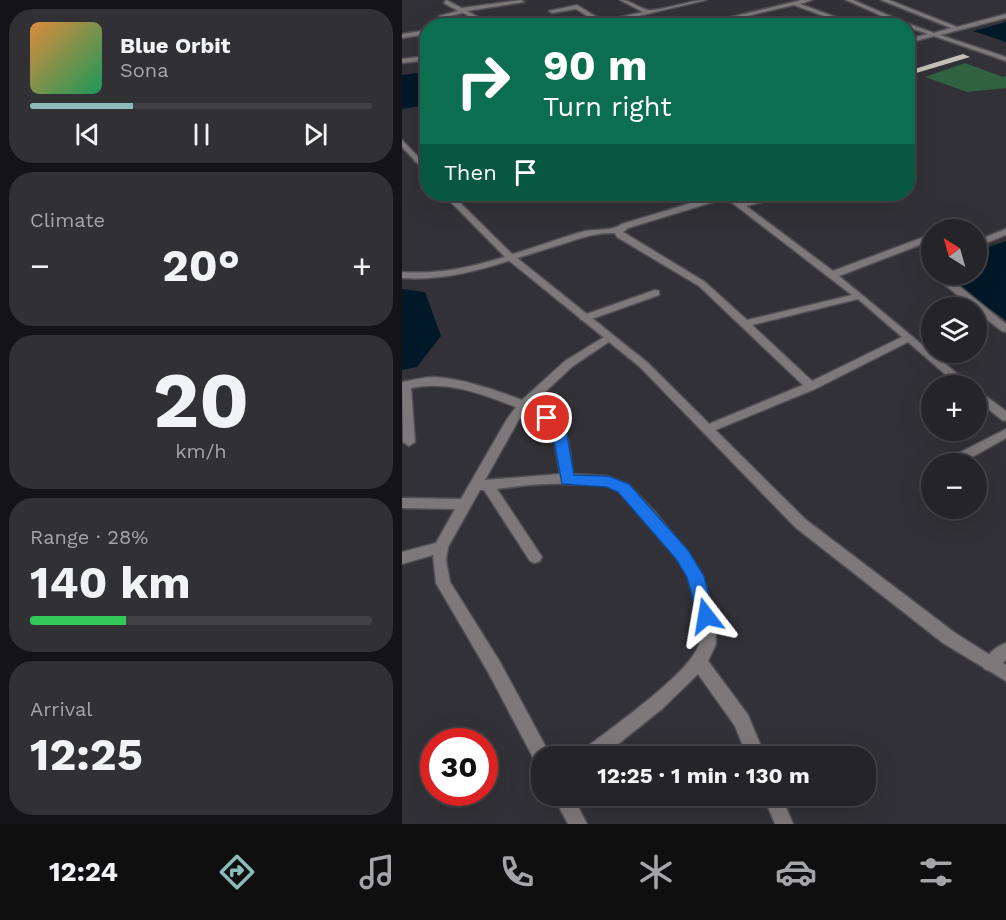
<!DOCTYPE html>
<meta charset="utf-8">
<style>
body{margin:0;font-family:"Work Sans",sans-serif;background:#313135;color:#f1f3f6;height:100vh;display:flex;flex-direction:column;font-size:22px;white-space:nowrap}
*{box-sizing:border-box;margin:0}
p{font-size:20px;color:#a3a5a8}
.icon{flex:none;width:33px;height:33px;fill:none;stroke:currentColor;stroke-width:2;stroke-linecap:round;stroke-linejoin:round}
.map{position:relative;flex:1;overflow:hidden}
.drawer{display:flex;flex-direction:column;gap:9px;padding:9px;background:#141417;width:402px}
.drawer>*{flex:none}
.hud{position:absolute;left:18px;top:18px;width:495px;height:183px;border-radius:24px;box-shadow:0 6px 24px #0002,0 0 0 2px #424246;background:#0b6e4f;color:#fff;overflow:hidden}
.needle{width:39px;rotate:323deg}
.buttons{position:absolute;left:519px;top:219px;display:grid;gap:12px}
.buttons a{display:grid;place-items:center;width:66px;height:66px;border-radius:50%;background:#252529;box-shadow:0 6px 24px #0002,0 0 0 2px #424246;font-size:30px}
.speed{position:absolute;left:18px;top:728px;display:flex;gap:12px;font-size:30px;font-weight:700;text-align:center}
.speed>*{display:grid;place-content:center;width:78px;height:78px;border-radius:50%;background:#252529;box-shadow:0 6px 24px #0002,0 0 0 2px #424246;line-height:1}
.speed .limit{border:9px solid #d22;background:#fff;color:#111}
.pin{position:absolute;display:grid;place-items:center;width:51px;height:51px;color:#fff;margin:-26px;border:3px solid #fff;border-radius:50%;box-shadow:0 2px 6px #0007}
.me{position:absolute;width:66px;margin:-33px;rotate:346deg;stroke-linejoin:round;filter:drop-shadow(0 0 4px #0008)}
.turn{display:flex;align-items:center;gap:21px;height:126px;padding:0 24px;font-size:27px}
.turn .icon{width:78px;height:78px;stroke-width:2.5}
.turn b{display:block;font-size:42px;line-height:51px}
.then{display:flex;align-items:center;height:57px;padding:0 24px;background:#0003;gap:12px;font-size:22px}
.big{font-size:45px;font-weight:700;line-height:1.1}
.drawer .widget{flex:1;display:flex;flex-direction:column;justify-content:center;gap:9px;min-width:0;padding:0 21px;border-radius:24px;background:#313135}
.drawer .dial{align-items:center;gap:0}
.dial b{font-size:78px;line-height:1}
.song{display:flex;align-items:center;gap:18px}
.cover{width:72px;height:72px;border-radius:9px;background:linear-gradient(135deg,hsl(30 70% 55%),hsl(150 70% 35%))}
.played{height:6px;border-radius:3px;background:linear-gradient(90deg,#8bbbb9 30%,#424246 30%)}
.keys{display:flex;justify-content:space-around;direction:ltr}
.heat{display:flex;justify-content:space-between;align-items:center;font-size:33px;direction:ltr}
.charge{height:9px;border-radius:4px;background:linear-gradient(90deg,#34c759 28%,#424246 0)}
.trip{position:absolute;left:129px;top:746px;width:345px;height:60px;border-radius:24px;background:#252529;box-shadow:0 6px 24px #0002,0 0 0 2px #424246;font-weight:700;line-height:60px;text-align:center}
.dock{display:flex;height:96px;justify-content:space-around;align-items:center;background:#0f0f10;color:#a3a5a8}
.dock .icon{width:42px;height:42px}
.dock .active{color:#8bbbb9}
.dock b{font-size:27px;color:#f1f3f6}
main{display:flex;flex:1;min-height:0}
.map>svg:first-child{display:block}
.green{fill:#306241}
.water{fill:#001828}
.building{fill:#c5c0ba}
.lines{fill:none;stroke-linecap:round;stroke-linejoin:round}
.minor-casing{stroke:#4f4f55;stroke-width:3}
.tertiary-casing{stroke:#4f4f55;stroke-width:3}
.minor{fill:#7d797a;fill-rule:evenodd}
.tertiary{fill:#7d797a;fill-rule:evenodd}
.route{fill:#1a73e8;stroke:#114b97;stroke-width:1.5}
</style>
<main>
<section class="drawer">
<div class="widget">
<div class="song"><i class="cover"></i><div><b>Blue Orbit</b><p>Sona</p></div></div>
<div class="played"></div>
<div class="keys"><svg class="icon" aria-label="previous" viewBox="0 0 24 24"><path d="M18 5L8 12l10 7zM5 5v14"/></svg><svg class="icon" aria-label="pause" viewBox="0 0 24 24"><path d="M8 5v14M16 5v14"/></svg><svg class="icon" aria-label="next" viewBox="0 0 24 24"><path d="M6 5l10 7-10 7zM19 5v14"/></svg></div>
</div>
<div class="widget"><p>Climate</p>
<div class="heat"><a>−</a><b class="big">20°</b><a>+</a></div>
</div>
<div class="widget dial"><b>20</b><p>km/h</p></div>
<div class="widget"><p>Range · 28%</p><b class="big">140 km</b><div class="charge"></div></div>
<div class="widget"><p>Arrival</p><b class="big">12:25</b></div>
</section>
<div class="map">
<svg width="604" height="824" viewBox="0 0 604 824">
<rect width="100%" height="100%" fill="#313137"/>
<!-- green -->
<polygon class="green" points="563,63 601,77 604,76 604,88 565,92 523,77"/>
<!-- water -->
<g class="water">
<polygon points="604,22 604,42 571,31"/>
<polygon points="25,72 25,105 0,109 0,75"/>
<polygon points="604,241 604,320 546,280 544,275 574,274 575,251"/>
<polygon points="0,289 23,292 39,336 15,367 0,370"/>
</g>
<!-- building -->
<polygon class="building" points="561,54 568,57 511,74 506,71"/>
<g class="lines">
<defs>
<g id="minor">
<polygon points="44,0 60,8 119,0 122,2 65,11 92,26 85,26 61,13 44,17 54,25 48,26 37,16 56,11 42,3"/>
<path d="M218,0C229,0 236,8 246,10C256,12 288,0 304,0L194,26H182L195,22L174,9L150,13L147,11L175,5L201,21L241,12Z"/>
<polygon points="400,0 410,0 398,4 458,26 449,26 392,5 303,26 292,26"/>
<polygon points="444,0 451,0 504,23 532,33 549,28 479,0 487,0 555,27 604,14 604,18 538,35 604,57 604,61 532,36 506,43 506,39 526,34 500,25"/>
<polygon points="26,30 26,34 0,38 0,34"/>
<polygon points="26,56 26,60 0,63 0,59"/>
<polygon points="26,157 26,161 16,163 12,161"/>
<path d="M319,194H329L339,202L372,194H384L383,196L344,206L431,271L522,237H528V241L437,276L570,386H557L506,342L413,389L306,433L300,429L302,426L401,385L297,286L215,237L213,233C192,232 173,240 154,246C103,261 54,282 0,278V272C64,277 123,248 183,231C195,229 211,231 220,224ZM324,198L450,295L345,320L303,282L221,232L226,228ZM456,299L500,337L410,381L350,325Z"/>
<polygon points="604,229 604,235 574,247 574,241"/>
<polygon points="530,274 542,274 604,324 604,332 600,331 574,311 574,308 571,308"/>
<polygon points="253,290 257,291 257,295 187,320 179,320 178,318 179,316"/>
<path d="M207,334L212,337L211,339L171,366L129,405C170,424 164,434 171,474L205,476L227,485L253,512L287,554L303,583L313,619L314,644L306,661L346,715L363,756H345L333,726L296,674L260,709L201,756H178L181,750C209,728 283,677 296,647C304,630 293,593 286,576C276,557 228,494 209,487C194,482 178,485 164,484C141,483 118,486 95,489L140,557L138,561L133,563L128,561L82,490H78L46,547L44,560L48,582L98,662L146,751L148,756H140V766L134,763L86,672L34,583L31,555L0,564V552L34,543L53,509L0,508V498L59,499L105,419L114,407C80,394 46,380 9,388L13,442L7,446L1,442L0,382C11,380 22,377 33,377C62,379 93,390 120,400L163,361ZM123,412L144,424L151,430L158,474L83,480L116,421Z"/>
<polygon points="574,389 604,411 604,421 600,420 574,399"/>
<polygon points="604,429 604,438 558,464 540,464 541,461"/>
<path d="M604,643V660L594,669L588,671L582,669L580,664C584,655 595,646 604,643Z"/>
<polygon points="151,795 170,795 185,824 166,824"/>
<polygon points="361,795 379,795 391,824 373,824"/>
</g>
<g id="tertiary">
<polygon points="0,140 26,167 26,174 0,147"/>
<polygon points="41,194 49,194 110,254 246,363 403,519 553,633 604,665 604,681 541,643 393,527 238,367 104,258"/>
</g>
</defs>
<!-- minor casing -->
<use href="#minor" class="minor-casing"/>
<!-- tertiary casing -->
<use href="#tertiary" class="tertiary-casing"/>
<!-- minor -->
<use href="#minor" class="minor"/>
<!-- tertiary -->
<use href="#tertiary" class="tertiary"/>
</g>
<!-- route -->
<polygon class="route" points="145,413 164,429 172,475 206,476 227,484 286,550 302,576 312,616 310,621 304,623 297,621 285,577 274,559 216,492 204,487 160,484 150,430 138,418"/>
</svg>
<div class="buttons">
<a><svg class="needle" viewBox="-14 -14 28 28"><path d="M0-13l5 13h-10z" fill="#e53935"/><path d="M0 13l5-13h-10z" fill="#a3a5a8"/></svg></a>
<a><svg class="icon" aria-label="layers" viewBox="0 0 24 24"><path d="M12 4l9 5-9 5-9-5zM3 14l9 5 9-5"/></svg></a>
<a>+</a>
<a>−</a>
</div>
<div class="speed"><div class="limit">30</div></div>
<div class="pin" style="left:145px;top:418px;background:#d93025"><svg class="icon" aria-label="arrive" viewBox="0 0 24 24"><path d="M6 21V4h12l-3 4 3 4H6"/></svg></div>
<svg class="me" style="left:304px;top:616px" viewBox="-20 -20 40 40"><path d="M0-17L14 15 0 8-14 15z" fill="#1a73e8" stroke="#fff" stroke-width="4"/></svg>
<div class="trip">12:25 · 1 min · 130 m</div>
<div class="hud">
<div class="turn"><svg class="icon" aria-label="right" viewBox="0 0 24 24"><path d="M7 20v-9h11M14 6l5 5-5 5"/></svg><div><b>90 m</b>Turn right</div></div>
<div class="then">Then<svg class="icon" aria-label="arrive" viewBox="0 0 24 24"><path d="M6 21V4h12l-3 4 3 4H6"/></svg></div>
</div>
</div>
</main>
<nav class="dock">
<b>12:24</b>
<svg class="icon active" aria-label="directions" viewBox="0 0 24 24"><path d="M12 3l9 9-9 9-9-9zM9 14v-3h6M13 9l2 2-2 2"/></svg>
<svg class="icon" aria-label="music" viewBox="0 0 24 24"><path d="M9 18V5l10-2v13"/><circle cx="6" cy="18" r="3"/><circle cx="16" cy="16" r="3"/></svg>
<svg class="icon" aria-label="phone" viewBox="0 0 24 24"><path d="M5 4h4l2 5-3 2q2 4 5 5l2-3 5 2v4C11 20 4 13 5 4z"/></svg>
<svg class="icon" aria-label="climate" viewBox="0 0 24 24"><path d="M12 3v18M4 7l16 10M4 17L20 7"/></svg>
<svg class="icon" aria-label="car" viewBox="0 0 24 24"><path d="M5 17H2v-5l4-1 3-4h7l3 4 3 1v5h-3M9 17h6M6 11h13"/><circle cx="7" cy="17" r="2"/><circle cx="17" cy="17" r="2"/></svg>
<svg class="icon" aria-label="filters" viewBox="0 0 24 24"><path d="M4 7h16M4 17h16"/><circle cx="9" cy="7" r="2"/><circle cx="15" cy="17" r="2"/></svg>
</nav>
